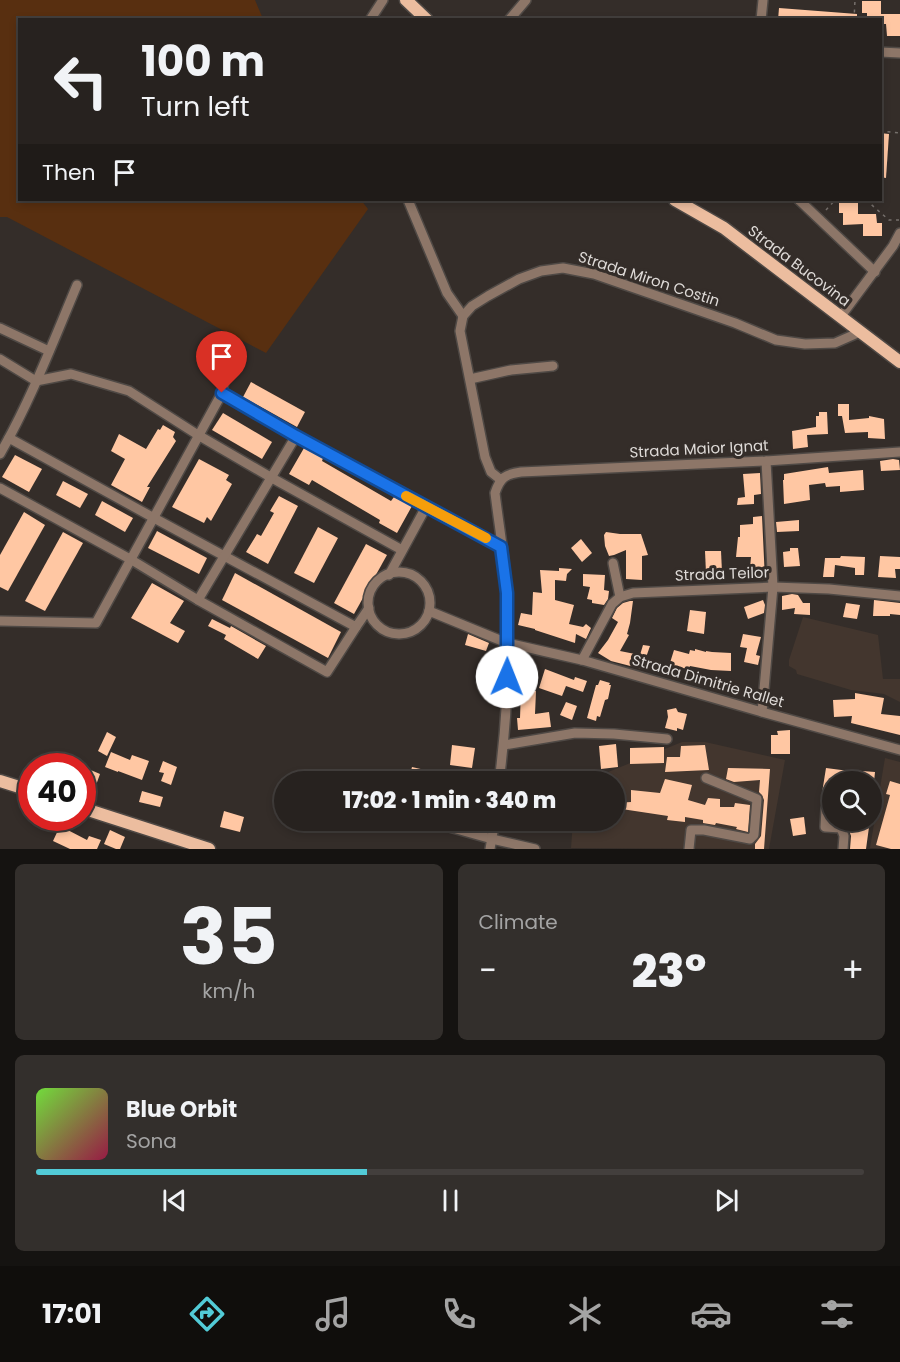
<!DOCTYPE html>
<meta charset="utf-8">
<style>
body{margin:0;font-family:Poppins,sans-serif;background:#332f2c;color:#f1f3f6;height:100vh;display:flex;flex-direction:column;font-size:22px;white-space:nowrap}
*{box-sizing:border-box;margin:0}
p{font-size:20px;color:#a4a4a4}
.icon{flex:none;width:33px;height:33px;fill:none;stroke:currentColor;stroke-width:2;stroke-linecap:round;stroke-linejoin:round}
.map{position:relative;height:849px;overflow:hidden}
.side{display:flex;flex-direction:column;gap:15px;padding:15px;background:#151311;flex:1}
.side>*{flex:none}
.banner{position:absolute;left:18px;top:18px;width:864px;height:183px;border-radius:0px;box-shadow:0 3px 9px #0003,0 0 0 2px #433f3d;background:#27221f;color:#f1f3f6;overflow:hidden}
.tools{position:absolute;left:822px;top:771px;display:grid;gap:12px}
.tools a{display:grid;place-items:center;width:60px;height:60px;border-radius:50%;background:#27221f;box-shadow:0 3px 9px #0003,0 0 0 2px #433f3d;font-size:30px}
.speed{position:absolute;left:18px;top:753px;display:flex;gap:12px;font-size:30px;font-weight:700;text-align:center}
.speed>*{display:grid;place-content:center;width:78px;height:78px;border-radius:50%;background:#27221f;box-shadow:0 3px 9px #0003,0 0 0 2px #433f3d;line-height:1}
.speed .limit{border:9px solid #d22;background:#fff;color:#111}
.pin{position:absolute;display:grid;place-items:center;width:51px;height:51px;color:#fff;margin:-62px -26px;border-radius:50% 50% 50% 0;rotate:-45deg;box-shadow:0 0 6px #0007}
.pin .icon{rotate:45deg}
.me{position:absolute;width:66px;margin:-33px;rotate:1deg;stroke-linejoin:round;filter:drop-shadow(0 0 4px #0008)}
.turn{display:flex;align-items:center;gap:21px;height:126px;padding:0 24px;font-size:27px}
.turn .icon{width:78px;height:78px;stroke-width:2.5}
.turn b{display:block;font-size:42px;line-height:51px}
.then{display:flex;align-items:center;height:57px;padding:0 24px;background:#0003;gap:12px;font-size:22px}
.big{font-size:45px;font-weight:800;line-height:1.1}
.side .tile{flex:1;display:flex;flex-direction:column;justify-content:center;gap:9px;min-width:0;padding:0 21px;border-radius:9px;background:#332f2c}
.side .dial{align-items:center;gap:0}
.dial b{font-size:78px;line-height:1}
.song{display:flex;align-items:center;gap:18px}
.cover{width:72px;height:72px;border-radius:9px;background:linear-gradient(135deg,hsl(100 70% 55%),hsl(340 70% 35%))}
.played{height:6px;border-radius:3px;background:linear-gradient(90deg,#52cbd7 40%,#433f3d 40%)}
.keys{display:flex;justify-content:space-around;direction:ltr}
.heat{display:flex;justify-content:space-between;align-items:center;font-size:33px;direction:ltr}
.side .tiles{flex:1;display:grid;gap:15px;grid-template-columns:1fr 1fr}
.tile:last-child{grid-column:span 2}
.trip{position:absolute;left:274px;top:771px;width:351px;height:60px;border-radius:30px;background:#27221f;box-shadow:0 3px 9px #0003,0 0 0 2px #433f3d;font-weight:800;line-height:60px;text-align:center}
.menu{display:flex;height:96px;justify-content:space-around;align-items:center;background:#100e0c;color:#a4a4a4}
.menu .icon{width:42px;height:42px}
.menu .selected{color:#52cbd7}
.menu b{font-size:27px;color:#f1f3f6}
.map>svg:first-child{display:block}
.built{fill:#43362e}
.green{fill:#582f10}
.building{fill:#ffc7a3}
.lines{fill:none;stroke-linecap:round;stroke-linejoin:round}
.minor-casing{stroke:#4f4945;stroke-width:12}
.major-casing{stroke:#4f4945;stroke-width:15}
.path{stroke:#76706c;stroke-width:1.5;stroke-dasharray:3 4.5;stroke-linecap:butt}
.minor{stroke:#8d7668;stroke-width:9}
.major{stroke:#ecbd9f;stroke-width:12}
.route-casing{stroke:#114b97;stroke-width:15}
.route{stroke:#1a73e8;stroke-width:10}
.slow{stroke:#f59e0b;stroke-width:10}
.labels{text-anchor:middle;stroke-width:6;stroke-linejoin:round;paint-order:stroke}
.street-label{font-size:15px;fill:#dedad7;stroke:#342d29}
</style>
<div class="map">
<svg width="900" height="849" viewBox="0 0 900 849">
<rect width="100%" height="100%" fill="#342d29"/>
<!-- built -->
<g class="built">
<polygon points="803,617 878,635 883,679 900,679 900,702 884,694 851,690 797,674 796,670 789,666 789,660"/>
<polygon points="682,742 705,742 785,760 769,849 571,848 573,821 615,820 615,782 586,781"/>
<polygon points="885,758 900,762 900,849 870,848"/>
</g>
<!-- green -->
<polygon class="green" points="0,0 255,0 263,19 20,20 20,200 361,200 368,209 266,353 7,217 0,217"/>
<!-- building -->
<g class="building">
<polygon points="862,1 881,1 881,14 900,14 900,36 887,36 886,24 880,24 880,20 867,20 867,13 862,13"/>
<polygon points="779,8 857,14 857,20 778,20"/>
<polygon points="880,133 889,134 886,178 880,177"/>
<polygon points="839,201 858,201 858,214 876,214 877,223 882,223 882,236 863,236 863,224 843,225 843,213 839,213"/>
<polygon points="251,382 305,412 297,427 243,397"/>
<polygon points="838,404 849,404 849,420 869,418 869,416 884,419 885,439 868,438 868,432 845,433 842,416 838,416"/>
<polygon points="819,412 827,412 828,434 807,435 808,447 793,449 792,431 816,427 816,416 819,416"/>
<polygon points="223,413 272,442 262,459 212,430"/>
<polygon points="163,425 175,432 173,437 176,441 147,487 150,487 142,502 111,485 125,459 111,451 119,434 146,449 158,429 160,430"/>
<polygon points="304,448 323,458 322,461 391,501 394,497 412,506 397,533 379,523 380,520 312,480 309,485 289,474"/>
<polygon points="15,455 42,469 29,492 2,477"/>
<polygon points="199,459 229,475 226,480 232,484 211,521 207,517 204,523 172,507"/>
<polygon points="893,459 899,460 900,470 881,471 880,461"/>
<polygon points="828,467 829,473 863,470 864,490 840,492 840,486 826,487 825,483 809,485 810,500 784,504 783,480 784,480 784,474"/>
<polygon points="760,473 761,494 754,495 754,504 737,505 738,498 745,497 743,474"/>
<polygon points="63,481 88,494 80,508 56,495"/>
<polygon points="279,496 298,506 268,564 246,552 257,534 261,536 274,513 270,511"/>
<polygon points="102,501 133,518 125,532 95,515"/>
<polygon points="24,512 45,525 8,591 0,587 0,555"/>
<polygon points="762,516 765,580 749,579 751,557 736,557 738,537 740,537 740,525 753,524 753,517"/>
<polygon points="799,520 799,531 777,532 776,522"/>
<polygon points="318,527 338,538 314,583 294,573"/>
<polygon points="157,531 207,558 199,574 148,548"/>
<polygon points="63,532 83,543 45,611 25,601"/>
<polygon points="606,532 620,534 641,534 648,555 642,556 642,580 626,579 626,550 614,555 609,556 605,546 604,535"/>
<polygon points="581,539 592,553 582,562 571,548"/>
<polygon points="366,544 387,555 354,614 334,603"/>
<polygon points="790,548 798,548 800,566 784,567 783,552 790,551"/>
<polygon points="705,551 721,551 722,572 706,573"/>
<polygon points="841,556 865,557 864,575 855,575 855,568 835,565 834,577 823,577 825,558 840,558"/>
<polygon points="880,556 900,557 900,569 895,569 896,578 878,577"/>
<polygon points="559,568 572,569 567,574 566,581 555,580 555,600 574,605 569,624 583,627 586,624 591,628 586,639 576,634 575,643 535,630 535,629 518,625 521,613 532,615 533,592 542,593 540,570 559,571"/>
<polygon points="235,573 341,632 328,658 222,600"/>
<polygon points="583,574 605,575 604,590 609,591 608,599 604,605 592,603 592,600 587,599 590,587 583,586"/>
<polygon points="152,583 184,601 170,623 185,631 178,643 131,618"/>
<polygon points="792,594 798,595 803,603 810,603 810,615 794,614 795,608 782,610 782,596"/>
<polygon points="763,600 765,605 764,613 748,619 744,607"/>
<polygon points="874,600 900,603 900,615 890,614 890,616 873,616"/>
<polygon points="630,601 633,601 630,623 627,634 629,635 620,651 640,655 643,645 650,646 642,669 611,661 598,653 608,640 618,622 612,618 617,608 623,603"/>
<polygon points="846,603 860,605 857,619 843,617"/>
<polygon points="690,610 706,612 704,634 687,631"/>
<polygon points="212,619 230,628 231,626 266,646 258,659 224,639 226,635 208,626"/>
<polygon points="468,634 489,643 486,651 465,645"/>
<polygon points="743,634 761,637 756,655 760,656 758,665 744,662 747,648 740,647"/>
<polygon points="695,649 706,652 706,651 712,652 731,653 731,671 711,670 690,666 689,669 669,666 674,650 689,654 690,650 695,651"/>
<polygon points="545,669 574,680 575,677 587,681 583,692 566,686 562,696 539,688"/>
<polygon points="600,680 610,683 609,685 611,685 608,699 605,700 600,717 597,716 596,721 587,718 596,685 598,685"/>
<polygon points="521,690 536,691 535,714 549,712 551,727 518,730 517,718 520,718"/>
<polygon points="855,693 884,698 881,714 900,716 900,735 851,723 852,716 834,717 833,700 855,699"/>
<polygon points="566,702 577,706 572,720 560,715"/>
<polygon points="676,708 678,712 687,714 683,730 677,728 677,731 665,728 668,717 667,710"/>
<polygon points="790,730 790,754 771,754 771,735 778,735 777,731"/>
<polygon points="107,732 116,737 107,756 98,751"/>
<polygon points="616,744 618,767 601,769 599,746"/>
<polygon points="452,745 475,748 472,768 450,765"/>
<polygon points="705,745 709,770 665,772 667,757 680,757 681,746"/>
<polygon points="664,747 664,763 630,764 630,748"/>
<polygon points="111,752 130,760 132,755 149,761 142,780 118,771 118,772 105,767"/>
<polygon points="163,761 177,767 171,785 161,781 164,773 159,772"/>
<polygon points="412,767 425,770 422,782 408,782"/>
<polygon points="86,768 100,774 95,788 82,783 82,777"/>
<polygon points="728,768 770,769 764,849 755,849 755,844 761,836 764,800 762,795 759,792 760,780 734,782 726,779"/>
<polygon points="826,768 849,771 849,770 875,772 874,782 832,782 832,794 822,793"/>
<polygon points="665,779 692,785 688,800 705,805 708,798 720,799 720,807 734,807 735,803 750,805 748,832 736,829 737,827 716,823 715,825 703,823 703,820 685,817 685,822 667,820 668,816 615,808 615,803 631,802 631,790 660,793"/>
<polygon points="890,781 900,784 900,849 891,849 876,845 890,795 886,794"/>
<polygon points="142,791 163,797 160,807 139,802"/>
<polygon points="224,811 244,817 240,832 220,827"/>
<polygon points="804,817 806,834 793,836 790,819"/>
<polygon points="502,820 540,820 538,832 501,825"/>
<polygon points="849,820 870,820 866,849 850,849 851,836 848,827"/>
<polygon points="60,826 87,840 89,836 101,840 97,849 70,849 53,841"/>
<polygon points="110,830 125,837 120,849 116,849 104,844"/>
</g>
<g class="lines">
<defs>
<g id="minor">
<polyline points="370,20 383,0"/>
<polyline points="509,20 526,0"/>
<polyline points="761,20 763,0"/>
<polyline points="880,52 900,53"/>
<polyline points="408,200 447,293 463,316"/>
<polyline points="799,200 875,272"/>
<polyline points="841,316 893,246 900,233"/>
<polyline points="0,328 49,351"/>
<polyline points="0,359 36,381 71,374 129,391 198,435 272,478 402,550"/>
<polyline points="470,379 511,370 553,366"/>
<polyline points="222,393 296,436 501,547"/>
<polyline points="9,438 154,518 356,627 369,608"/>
<path d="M0,454C31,400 53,342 77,285"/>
<polyline points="501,480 491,472 485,457 460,331 463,316 472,306 488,296 519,279 541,271 563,268 594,274 735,323 776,340 805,344 835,343 860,332"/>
<polyline points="0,488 130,559 198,600 327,672 356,627"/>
<polyline points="613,563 620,597"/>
<circle cx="399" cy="603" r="31"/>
<polyline points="389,575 426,507"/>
<polyline points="198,600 296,436"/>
<polyline points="429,611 507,643 582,660 762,712 900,750"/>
<polyline points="0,621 96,623 222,393 230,347"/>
<polyline points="582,660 612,604 620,597 633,593 773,587 829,589 900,596"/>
<polyline points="762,712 773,587 766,461"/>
<polyline points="504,745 575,733 614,734 667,739"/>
<path d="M499,782C507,720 510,656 507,593C505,560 499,526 495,493C500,478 505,474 521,472L766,461L900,452"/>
<polyline points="832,809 826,809 825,827 841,828"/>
<polyline points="842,820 841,828 844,836 843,849"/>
<polyline points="435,823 492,839 535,849"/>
<polyline points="490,849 495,820"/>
<polyline points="689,849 691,830 704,830 750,839 754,835 757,799 706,778"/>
</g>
<g id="major">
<polyline points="406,0 427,20"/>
<polyline points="675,200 724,228 900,362"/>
<polyline points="0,781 32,791"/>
<polyline points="82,808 209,849"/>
</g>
</defs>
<!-- minor casing -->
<use href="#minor" class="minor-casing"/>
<!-- major casing -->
<use href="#major" class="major-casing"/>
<!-- path -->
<g class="path">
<polyline points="854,20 855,0"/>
<polyline points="880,131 900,133"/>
<polyline points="866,200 889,220 900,220"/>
<polyline points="826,210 835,200"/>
</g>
<!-- minor -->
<use href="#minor" class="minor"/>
<!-- major -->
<use href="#major" class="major"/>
</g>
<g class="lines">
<defs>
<polyline id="route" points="222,393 296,436 501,547 507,593 507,677"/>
</defs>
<!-- route casing -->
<use href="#route" class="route-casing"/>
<!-- route -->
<use href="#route" class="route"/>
<!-- slow -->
<polyline class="slow" points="406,496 486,538"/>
</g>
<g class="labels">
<!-- street labels -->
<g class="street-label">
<text transform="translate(799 266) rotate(37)" y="5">Strada Bucovina</text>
<text transform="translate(649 279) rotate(18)" y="5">Strada Miron Costin</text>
<text transform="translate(699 449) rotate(-3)" y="5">Strada Maior Ignat</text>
<text transform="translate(722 574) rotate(-2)" y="5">Strada Teilor</text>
<text transform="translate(708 681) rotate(16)" y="5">Strada Dimitrie Rallet</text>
</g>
</g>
</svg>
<div class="tools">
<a><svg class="icon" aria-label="search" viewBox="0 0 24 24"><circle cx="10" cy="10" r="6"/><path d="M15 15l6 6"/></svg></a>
</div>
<div class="speed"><div class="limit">40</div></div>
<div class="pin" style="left:222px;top:393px;background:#d93025"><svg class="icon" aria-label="arrive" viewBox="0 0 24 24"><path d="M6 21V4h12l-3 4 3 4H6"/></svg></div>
<svg class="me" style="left:507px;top:677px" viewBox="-20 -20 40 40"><circle r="19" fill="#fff"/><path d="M0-13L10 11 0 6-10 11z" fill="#1a73e8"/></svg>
<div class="trip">17:02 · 1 min · 340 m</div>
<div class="banner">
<div class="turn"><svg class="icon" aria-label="left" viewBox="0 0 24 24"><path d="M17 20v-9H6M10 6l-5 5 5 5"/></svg><div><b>100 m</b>Turn left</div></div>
<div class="then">Then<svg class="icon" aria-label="arrive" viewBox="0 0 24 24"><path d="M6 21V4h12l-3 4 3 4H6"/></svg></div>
</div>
</div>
<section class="side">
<div class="tiles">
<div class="tile dial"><b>35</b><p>km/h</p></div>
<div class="tile"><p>Climate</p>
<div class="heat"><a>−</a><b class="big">23°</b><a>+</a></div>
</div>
<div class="tile">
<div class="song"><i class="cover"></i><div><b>Blue Orbit</b><p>Sona</p></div></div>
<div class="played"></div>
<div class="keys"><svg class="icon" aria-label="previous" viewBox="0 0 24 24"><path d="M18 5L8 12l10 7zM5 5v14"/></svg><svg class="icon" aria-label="pause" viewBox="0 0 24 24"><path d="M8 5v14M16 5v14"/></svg><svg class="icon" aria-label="next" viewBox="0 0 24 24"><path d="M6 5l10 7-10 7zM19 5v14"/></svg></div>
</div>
</div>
</section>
<nav class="menu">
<b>17:01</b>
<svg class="icon selected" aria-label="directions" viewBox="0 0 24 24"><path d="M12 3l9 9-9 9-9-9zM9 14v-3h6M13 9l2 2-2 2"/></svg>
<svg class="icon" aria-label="music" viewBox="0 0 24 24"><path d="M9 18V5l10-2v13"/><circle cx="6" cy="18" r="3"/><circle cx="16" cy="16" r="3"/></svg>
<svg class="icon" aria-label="phone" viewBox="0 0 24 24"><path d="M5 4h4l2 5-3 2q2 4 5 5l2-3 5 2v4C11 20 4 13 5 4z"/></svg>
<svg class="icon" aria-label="climate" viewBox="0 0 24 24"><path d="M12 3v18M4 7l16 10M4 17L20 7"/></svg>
<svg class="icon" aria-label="car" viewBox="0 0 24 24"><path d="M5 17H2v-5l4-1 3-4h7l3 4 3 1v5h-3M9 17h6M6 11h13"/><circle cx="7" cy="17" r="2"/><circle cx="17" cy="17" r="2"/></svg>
<svg class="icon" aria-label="filters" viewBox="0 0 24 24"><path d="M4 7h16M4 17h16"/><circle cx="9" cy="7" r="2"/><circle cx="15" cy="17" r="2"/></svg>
</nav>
